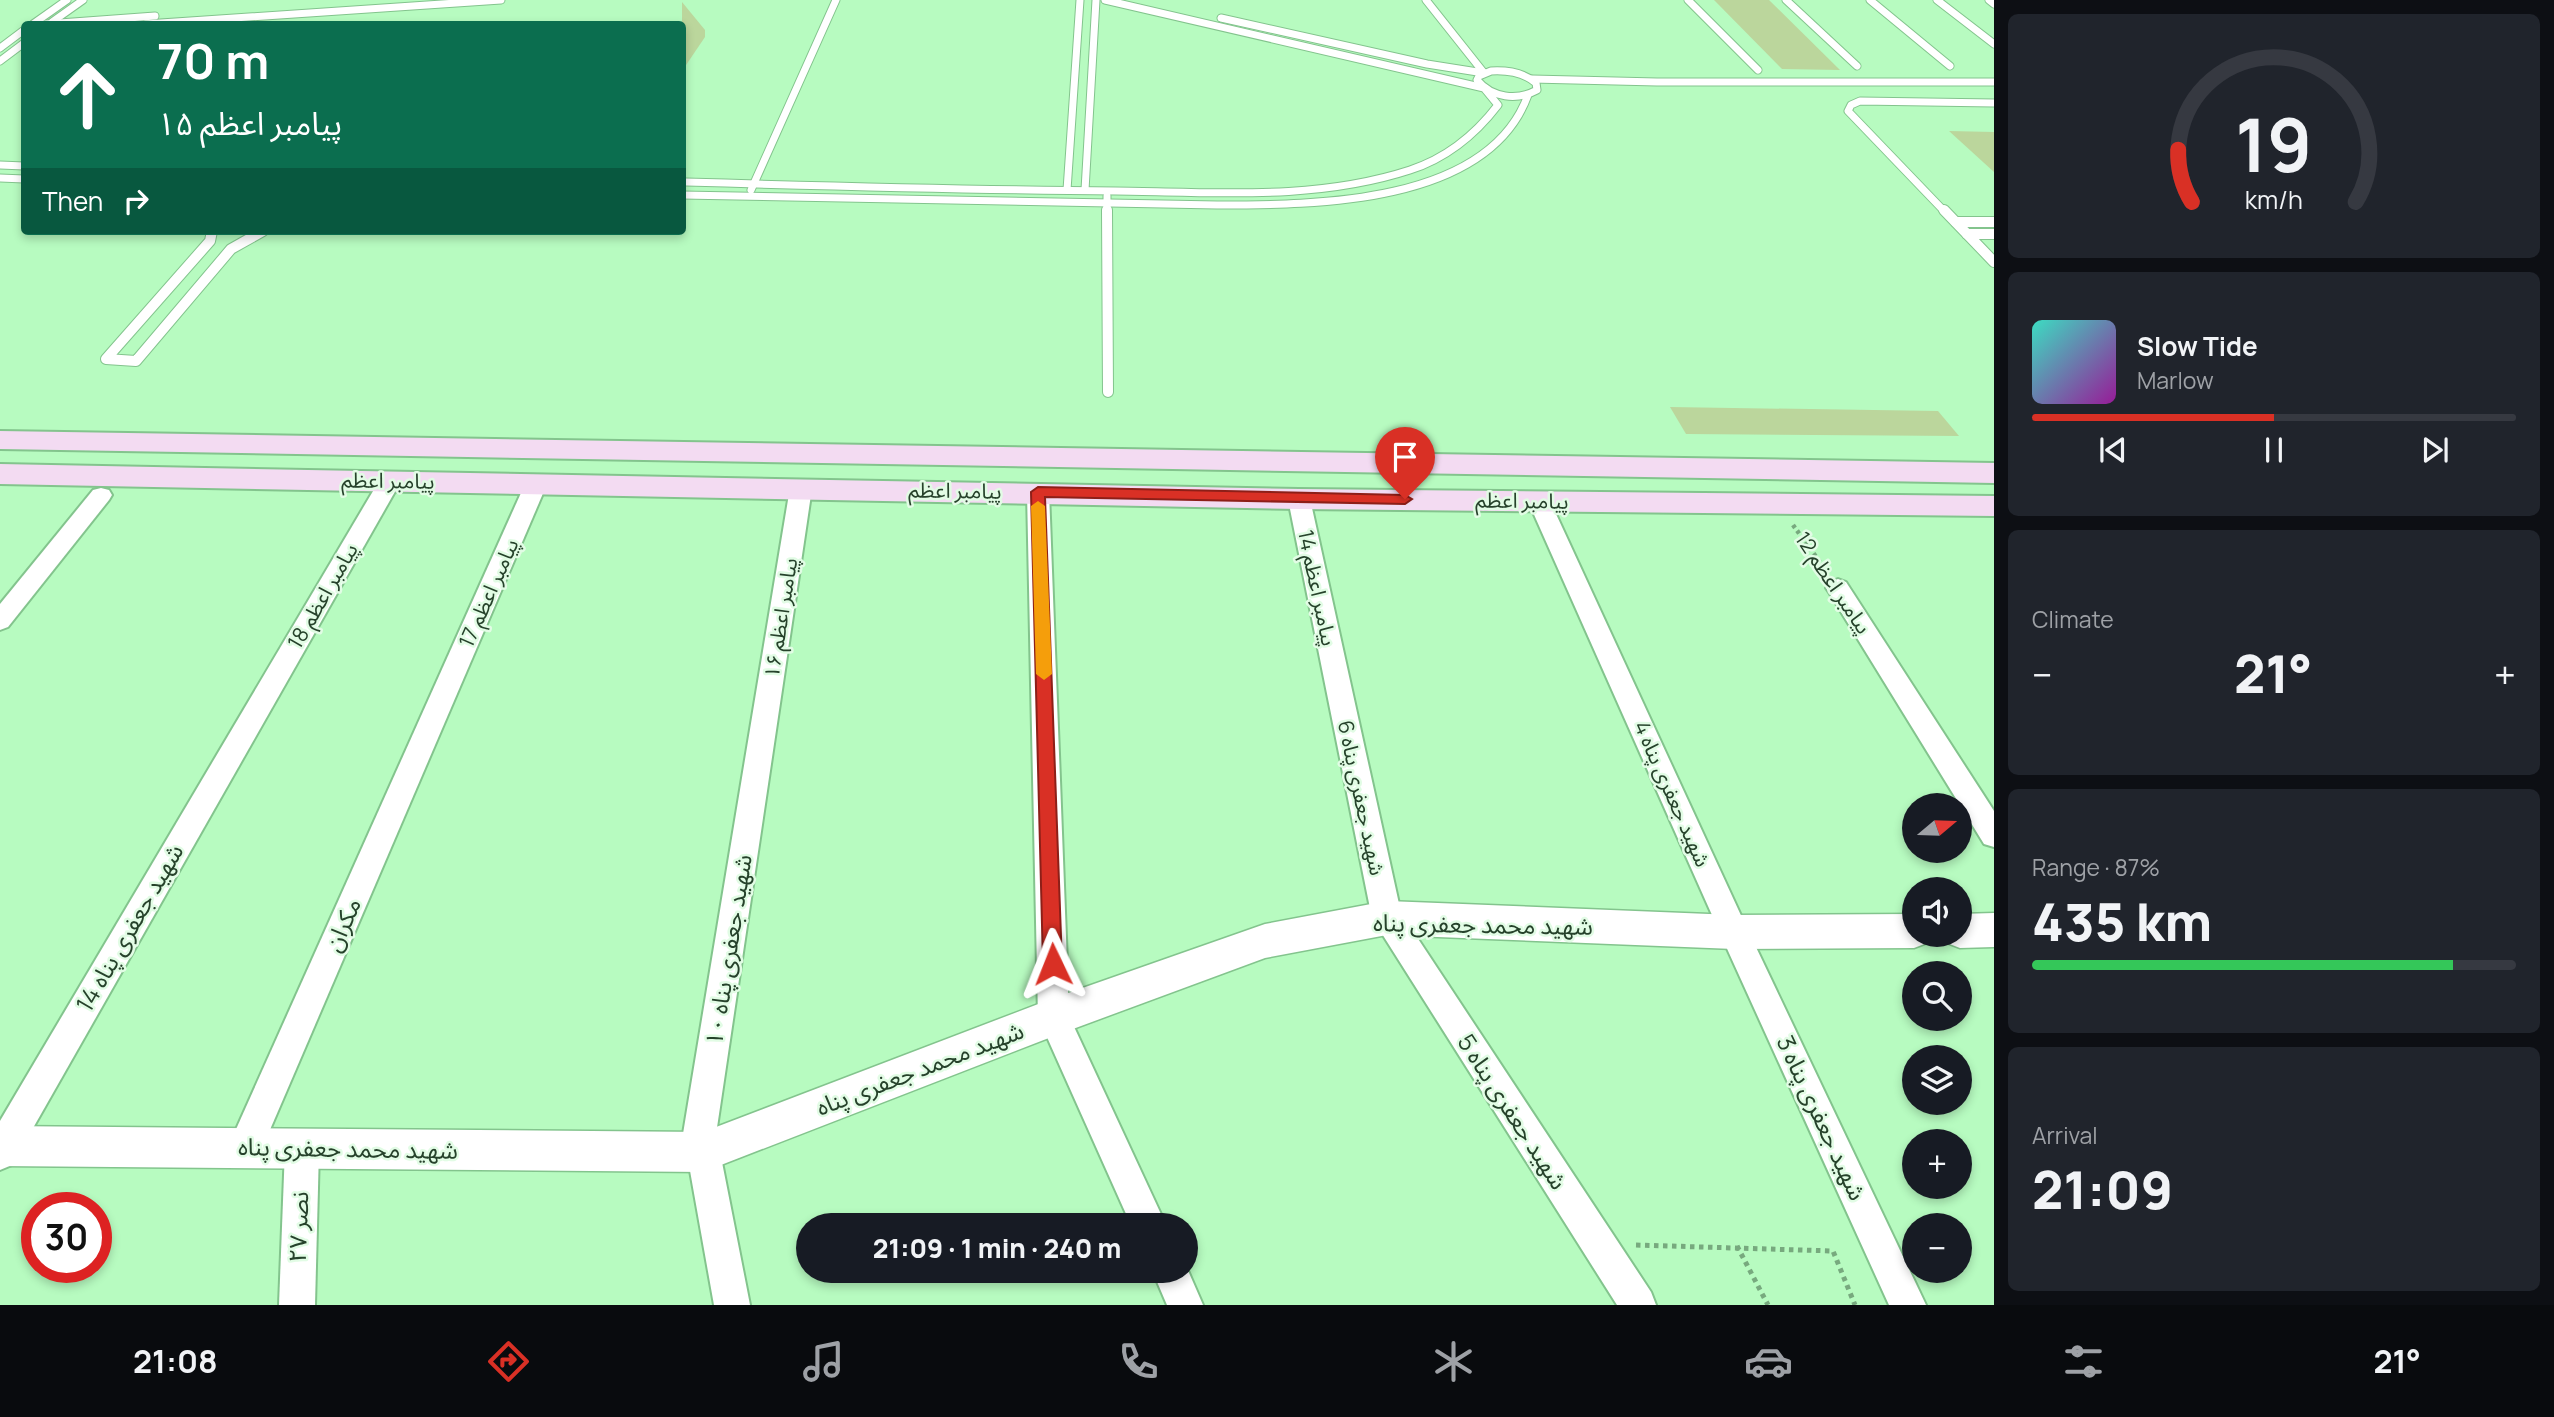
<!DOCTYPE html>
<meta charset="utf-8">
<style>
body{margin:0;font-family:Manrope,"Noto Sans Arabic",sans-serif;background:#20242c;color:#f1f3f6;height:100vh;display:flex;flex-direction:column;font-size:26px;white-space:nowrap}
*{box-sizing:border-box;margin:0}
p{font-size:23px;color:#9ea1a6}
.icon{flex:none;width:38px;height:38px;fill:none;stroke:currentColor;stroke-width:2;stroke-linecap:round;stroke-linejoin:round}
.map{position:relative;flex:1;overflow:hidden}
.details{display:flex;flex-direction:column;gap:14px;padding:14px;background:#0d0f14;width:560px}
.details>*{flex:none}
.top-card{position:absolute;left:21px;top:21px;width:665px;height:214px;border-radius:7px;box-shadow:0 4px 10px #0003;background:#0b6e4f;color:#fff;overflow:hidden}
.needle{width:46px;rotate:71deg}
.fabs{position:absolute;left:1902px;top:793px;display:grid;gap:14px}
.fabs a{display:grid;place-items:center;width:70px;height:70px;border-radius:50%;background:#171b24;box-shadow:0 4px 10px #0003;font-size:35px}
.speed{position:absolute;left:21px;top:1192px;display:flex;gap:14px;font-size:35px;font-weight:700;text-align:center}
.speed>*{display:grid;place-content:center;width:91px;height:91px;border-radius:50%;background:#171b24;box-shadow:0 4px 10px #0003;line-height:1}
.speed .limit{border:10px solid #d22;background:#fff;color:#111}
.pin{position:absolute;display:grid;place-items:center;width:60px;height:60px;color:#fff;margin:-72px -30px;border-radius:50% 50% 50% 0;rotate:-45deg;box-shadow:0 0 7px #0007}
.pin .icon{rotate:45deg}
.me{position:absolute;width:77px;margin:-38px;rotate:358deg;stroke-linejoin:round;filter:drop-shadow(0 0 5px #0008)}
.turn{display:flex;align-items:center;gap:24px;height:147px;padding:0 21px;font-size:32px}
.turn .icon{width:91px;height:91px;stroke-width:2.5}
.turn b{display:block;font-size:49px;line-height:60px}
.then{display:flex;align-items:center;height:66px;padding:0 21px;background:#0003;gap:14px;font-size:26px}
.big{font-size:52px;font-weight:800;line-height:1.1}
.details .card{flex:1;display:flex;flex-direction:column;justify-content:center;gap:10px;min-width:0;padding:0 24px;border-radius:10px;background:#20242c}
.details .dial{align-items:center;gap:0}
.dial svg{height:182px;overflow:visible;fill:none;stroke:#363941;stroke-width:7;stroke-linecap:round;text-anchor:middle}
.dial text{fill:#f1f3f6;stroke:none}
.song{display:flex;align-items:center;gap:21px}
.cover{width:84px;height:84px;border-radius:10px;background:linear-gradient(135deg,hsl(170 70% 55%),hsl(300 70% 35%))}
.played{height:7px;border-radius:4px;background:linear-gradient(90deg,#d93025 50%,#363941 50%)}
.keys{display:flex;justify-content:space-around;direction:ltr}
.heat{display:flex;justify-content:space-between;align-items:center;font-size:38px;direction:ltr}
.charge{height:10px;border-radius:5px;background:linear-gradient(90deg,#34c759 87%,#363941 0)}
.trip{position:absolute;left:796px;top:1213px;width:402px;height:70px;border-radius:35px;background:#171b24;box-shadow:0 4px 10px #0003;font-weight:800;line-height:70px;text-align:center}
.menu{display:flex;height:112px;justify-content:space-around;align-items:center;background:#090b0e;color:#9ea1a6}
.menu .icon{width:49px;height:49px}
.menu .current{color:#d93025}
.menu b{font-size:32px;color:#f1f3f6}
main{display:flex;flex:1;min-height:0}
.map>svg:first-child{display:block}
.building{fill:#bbd69c}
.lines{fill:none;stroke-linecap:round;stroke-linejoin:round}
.service-far1-casing{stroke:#83c48d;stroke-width:9}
.service-casing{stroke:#83c48d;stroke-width:12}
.minor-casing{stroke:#83c48d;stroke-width:4}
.tertiary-casing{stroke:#83c48d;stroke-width:3}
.secondary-casing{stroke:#83c48d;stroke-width:4}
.path-far1{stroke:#77a97e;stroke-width:4.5;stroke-dasharray:3.5 3.5;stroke-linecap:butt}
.path{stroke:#77a97e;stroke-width:5;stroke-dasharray:4.5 4.5;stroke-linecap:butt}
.service-far1{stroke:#fff;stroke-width:7}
.service{stroke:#fff;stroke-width:10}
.minor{fill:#fff;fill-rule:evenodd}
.tertiary{fill:#fff;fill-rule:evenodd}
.secondary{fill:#f3dbf2;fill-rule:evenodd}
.route{fill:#d93025;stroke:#8d1f18;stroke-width:2}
.slow{fill:#f59e0b}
.labels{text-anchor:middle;stroke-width:5;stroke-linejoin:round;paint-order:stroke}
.street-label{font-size:21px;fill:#26422b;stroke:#e2fce5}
.near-street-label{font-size:24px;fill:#26422b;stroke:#e2fce5}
</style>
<main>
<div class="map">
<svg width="1994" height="1305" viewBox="0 0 1994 1305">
<rect width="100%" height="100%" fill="#b7fbc0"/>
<!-- building -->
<g class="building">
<polygon points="1714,0 1769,0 1840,70 1782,69"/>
<polygon points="682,2 705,30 705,37 682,71"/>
<polygon points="1949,131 1994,132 1994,172"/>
<polygon points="1670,407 1938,411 1959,436 1686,434"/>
</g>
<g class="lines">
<defs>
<g id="service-far1">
<polyline points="1426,0 1484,73"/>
<polyline points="1688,0 1758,70"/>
<polyline points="1786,0 1857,66"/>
<polyline points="1870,0 1950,66"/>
<polyline points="1937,0 1994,44"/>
<polyline points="1989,0 1994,4"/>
<polyline points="1221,18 1427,64 1484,73"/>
<polyline points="52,22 83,0"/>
<polyline points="33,24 67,0"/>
<polyline points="46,24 155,16"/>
<polyline points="146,24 501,0"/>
<polyline points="0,48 24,30"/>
<polyline points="0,61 24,43"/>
<path d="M1491,71C1508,70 1523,72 1536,83L1537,90C1517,101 1492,98 1477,80L1479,76Z"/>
<polyline points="1532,79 1657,82 1994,82"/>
<polyline points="0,165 24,166"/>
<polyline points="0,178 24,179"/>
<path d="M682,182C827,186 971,190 1116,191C1214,192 1315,201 1410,170C1447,158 1475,135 1498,105L1484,88L1105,0"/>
<polyline points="751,190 836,0"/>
<polyline points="1067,190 1080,0"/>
<polyline points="1085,190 1096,0"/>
<path d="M682,195L1217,205C1314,205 1488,205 1528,95"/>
<polyline points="1107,196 1107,212"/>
<polyline points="1945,212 1848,111 1851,105 1860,101 1994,103"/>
</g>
<g id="service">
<polyline points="1107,210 1108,392"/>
<polyline points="1944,210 1994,262"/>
<polyline points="1956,222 1994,222"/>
<polyline points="212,231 210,241 106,359 136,361 231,249 263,231"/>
<polyline points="1967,234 1994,234"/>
</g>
<g id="minor">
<polygon points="390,474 398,476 401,481 12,1165 0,1170 0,1121 379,481 382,476"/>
<polygon points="536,477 544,479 547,484 257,1160 245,1165 233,1160 228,1148 233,1136 525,484 528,479"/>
<polygon points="801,481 809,483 812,488 715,1141 720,1152 750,1305 714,1305 689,1165 685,1164 680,1152 790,488 793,483"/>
<polygon points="1038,485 1046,487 1049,492 1069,1016 1166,1225 1131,1225 1038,1017 1027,492 1030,487"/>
<polygon points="101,488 109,490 112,495 109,500 8,627 0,630 0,604 93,490"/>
<polygon points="1299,492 1307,494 1310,499 1401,913 1651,1292 1656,1305 1617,1305 1372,918 1288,499 1291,494"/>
<polygon points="1539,493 1547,496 1550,501 1744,922 1926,1305 1889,1305 1724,942 1528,501 1531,496"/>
<polygon points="1838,579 1846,582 1994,811 1994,847 1984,844 1830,594 1826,588 1830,582"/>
<polygon points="302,1132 314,1137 319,1149 315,1305 279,1305 285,1149 290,1137"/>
<polygon points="1186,1266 1203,1305 1167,1305 1152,1270 1186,1270"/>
</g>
<g id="tertiary">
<polygon points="1387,901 1734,915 1914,914 1914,934 1930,934 1927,943 1914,948 1734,949 1387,935 1265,958 1054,1036 703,1172 0,1166 0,1126 703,1132 1054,998 1265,924"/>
<polygon points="1994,913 1994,947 1960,948 1947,943 1944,934 1960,934 1960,914"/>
</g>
<g id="secondary">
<polygon points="0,431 1994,463 1994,483 0,449"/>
<polygon points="0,464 1299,489 1994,496 1994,516 1299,509 0,484"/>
</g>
</defs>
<!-- service-far1 casing -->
<use href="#service-far1" class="service-far1-casing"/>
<!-- service casing -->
<use href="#service" class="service-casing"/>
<!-- minor casing -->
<use href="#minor" class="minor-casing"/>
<!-- tertiary casing -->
<use href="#tertiary" class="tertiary-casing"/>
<!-- secondary casing -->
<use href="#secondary" class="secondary-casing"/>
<!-- path-far1 -->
<polyline class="path-far1" points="1793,525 1827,572"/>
<!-- path -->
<g class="path">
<polyline points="1636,1245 1833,1251 1855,1305"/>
<polyline points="1737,1246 1768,1305"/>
</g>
<!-- service-far1 -->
<use href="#service-far1" class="service-far1"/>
<!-- service -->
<use href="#service" class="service"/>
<!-- minor -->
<use href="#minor" class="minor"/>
<!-- tertiary -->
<use href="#tertiary" class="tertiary"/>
<!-- secondary -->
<use href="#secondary" class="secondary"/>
</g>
<!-- route -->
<polygon class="route" points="1038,487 1405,495 1412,499 1405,504 1045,497 1062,964 1060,970 1053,973 1046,970 1043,964 1031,492"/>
<!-- slow -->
<polygon class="slow" points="1038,501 1045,506 1052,674 1044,680 1036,674 1031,506"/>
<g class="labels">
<!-- street labels -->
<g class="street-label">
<text transform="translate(388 481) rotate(1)" y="7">پیامبر اعظم</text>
<text transform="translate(955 491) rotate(1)" y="7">پیامبر اعظم</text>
<text transform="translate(1522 501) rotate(1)" y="7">پیامبر اعظم</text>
<text transform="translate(1833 583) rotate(56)" y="7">پیامبر اعظم 12</text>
<text transform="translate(1317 588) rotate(78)" y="7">پیامبر اعظم 14</text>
<text transform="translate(489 593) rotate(-66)" y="7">پیامبر اعظم 17</text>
<text transform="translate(323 596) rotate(-60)" y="7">پیامبر اعظم 18</text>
<text transform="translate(781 618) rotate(-81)" y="7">پیامبر اعظم ۱۶</text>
<text transform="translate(1672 794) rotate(66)" y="7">شهید جعفری پناه 4</text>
<text transform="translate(1361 798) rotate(78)" y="7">شهید جعفری پناه 6</text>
</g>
<!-- near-street labels -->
<g class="near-street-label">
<text transform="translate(343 925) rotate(-66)" y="8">مکران</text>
<text transform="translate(1483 925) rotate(1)" y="8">شهید محمد جعفری پناه</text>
<text transform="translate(130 928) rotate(-60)" y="8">شهید جعفری پناه 14</text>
<text transform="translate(729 950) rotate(-81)" y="8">شهید جعفری پناه ۱۰</text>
<text transform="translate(920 1069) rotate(-21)" y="8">شهید محمد جعفری پناه</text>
<text transform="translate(1512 1112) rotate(57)" y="8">شهید جعفری پناه 5</text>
<text transform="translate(1821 1118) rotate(65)" y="8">شهید جعفری پناه 3</text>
<text transform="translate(348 1149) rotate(1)" y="8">شهید محمد جعفری پناه</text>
<text transform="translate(299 1227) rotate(-88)" y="8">نصر ۲۷</text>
</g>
</g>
</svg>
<div class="fabs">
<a><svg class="needle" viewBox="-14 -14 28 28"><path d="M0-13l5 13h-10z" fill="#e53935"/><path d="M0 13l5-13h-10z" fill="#9ea1a6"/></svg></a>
<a><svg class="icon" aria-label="sound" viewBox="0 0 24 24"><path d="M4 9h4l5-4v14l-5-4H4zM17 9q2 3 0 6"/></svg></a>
<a><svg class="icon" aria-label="search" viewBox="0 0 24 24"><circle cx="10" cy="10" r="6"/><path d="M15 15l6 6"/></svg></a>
<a><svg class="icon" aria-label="layers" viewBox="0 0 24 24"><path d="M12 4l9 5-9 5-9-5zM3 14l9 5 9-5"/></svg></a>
<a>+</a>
<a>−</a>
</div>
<div class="speed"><div class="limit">30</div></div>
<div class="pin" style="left:1405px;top:499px;background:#d93025"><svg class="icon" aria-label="arrive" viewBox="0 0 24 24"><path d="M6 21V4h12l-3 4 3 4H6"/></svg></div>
<svg class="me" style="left:1053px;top:964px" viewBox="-20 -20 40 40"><path d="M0-17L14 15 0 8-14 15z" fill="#d93025" stroke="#fff" stroke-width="4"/></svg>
<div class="trip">21:09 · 1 min · 240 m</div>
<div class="top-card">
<div class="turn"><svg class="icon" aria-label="ahead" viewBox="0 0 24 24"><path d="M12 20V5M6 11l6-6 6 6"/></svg><div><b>70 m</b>پیامبر اعظم ۱۵</div></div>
<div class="then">Then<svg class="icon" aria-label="right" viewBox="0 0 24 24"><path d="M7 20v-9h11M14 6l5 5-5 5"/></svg></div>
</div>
</div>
<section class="details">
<div class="card dial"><svg viewBox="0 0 100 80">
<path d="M14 69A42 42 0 1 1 86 69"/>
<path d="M14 69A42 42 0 0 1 8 46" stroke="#d93025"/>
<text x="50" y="56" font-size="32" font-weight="700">19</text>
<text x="50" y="72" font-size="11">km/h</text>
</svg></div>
<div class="card">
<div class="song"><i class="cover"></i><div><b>Slow Tide</b><p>Marlow</p></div></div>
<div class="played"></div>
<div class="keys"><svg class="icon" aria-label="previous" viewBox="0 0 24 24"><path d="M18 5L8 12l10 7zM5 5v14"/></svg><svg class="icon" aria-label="pause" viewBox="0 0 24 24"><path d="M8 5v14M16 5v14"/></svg><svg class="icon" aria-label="next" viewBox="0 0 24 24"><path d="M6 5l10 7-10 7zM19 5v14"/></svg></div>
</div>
<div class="card"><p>Climate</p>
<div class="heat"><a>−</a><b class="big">21°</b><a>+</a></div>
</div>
<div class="card"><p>Range · 87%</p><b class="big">435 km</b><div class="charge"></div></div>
<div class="card"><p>Arrival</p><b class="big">21:09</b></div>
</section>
</main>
<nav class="menu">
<b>21:08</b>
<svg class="icon current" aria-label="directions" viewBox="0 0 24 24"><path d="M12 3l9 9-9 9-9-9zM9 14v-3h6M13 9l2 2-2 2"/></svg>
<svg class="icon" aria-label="music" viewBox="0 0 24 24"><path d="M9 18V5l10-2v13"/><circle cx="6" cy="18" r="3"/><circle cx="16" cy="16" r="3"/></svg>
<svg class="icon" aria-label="phone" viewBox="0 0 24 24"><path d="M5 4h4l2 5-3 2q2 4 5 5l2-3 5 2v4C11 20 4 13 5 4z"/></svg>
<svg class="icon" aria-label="climate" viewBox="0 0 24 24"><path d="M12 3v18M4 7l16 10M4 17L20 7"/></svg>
<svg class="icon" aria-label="car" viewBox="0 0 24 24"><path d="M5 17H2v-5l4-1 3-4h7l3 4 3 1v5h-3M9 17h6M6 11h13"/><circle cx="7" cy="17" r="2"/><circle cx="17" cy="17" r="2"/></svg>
<svg class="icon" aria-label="filters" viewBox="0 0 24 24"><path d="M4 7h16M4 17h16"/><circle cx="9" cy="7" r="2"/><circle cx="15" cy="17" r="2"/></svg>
<b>21°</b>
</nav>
